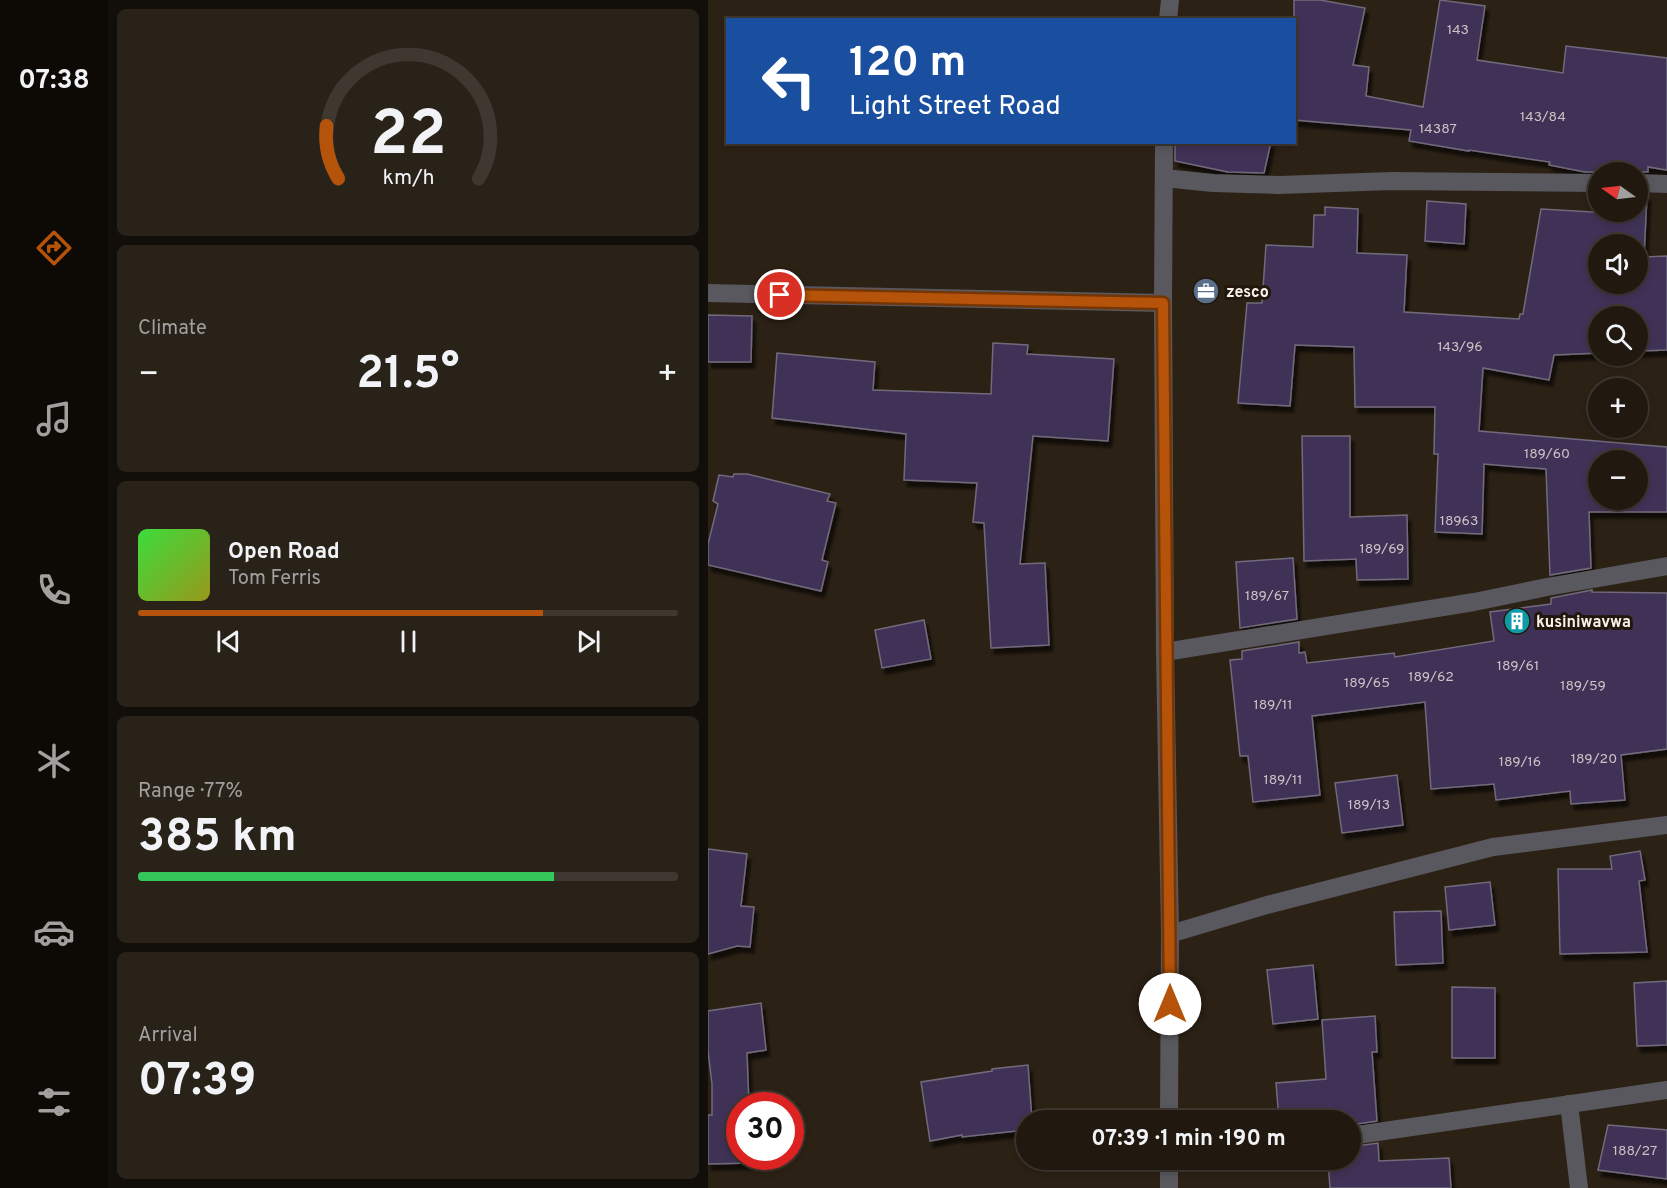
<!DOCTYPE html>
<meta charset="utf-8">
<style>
body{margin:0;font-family:Overpass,sans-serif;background:#292219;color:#f1f3f6;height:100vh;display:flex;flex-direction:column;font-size:22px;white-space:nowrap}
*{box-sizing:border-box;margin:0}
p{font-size:20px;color:#a2a09f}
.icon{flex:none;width:33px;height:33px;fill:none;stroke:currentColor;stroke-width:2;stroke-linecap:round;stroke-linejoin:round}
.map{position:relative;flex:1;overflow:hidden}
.drawer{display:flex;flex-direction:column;gap:9px;padding:9px;background:#120e09;width:600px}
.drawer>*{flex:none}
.hud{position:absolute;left:18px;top:18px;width:570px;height:126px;border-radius:0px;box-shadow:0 3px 9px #0003,0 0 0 2px #3e3830;background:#1a4fa0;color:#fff;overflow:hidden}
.needle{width:39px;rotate:284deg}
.fabs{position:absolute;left:880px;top:162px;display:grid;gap:12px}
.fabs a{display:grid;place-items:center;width:60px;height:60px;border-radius:50%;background:#211910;box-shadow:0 3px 9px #0003,0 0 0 2px #3e3830;font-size:30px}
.speed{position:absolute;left:18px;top:1092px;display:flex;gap:12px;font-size:30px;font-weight:700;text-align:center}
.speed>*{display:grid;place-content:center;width:78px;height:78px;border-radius:50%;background:#211910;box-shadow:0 3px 9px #0003,0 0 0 2px #3e3830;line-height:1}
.speed .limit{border:9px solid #d22;background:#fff;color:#111}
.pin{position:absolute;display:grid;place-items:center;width:51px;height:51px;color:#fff;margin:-26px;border:3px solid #fff;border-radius:50%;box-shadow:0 2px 6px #0007}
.me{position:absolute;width:66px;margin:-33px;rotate:0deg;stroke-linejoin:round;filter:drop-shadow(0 0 4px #0008)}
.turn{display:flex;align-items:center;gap:21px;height:126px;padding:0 24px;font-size:27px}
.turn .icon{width:78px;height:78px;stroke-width:2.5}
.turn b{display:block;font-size:42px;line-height:51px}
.big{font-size:45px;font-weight:700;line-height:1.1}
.drawer .card{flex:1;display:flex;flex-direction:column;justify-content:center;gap:9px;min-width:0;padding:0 21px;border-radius:9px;background:#292219}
.drawer .dial{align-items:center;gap:0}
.dial svg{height:156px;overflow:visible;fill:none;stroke:#3e3830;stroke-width:7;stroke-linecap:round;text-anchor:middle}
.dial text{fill:#f1f3f6;stroke:none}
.song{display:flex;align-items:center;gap:18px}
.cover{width:72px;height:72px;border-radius:9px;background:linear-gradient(135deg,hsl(120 70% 55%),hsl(60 70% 35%))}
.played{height:6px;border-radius:3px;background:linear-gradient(90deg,#b45309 75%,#3e3830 75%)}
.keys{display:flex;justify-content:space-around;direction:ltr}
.heat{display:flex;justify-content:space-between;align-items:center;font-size:33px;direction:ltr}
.charge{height:9px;border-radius:4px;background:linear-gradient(90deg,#34c759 77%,#3e3830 0)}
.trip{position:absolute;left:308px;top:1110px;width:345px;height:60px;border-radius:30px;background:#211910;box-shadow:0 3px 9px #0003,0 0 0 2px #3e3830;font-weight:700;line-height:60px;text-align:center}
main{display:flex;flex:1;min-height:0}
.dock{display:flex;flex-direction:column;width:108px;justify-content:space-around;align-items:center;background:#0d0a06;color:#a2a09f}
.dock .icon{width:42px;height:42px}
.dock .on{color:#b45309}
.dock b{font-size:27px;color:#f1f3f6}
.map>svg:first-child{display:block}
.building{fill:#413056;stroke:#716b7b;stroke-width:1.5;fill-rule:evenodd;filter:url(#shadow)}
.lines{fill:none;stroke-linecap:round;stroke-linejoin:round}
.minor{stroke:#59585f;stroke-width:18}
.route-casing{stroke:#753606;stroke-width:15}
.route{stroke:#b45309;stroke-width:10}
.labels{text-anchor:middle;stroke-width:6;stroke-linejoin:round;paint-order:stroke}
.number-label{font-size:14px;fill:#ccc2c5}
.poi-label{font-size:16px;font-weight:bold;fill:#faf2ea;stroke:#22170c;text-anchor:start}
</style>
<main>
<nav class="dock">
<b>07:38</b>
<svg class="icon on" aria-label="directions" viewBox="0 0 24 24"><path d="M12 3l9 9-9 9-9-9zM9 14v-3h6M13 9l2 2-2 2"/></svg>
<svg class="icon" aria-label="music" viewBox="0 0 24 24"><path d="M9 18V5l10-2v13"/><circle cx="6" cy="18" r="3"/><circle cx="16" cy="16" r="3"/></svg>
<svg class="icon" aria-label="phone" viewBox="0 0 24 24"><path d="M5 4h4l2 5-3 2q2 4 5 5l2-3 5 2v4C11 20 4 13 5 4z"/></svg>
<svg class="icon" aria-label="climate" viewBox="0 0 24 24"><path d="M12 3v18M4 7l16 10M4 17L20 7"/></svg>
<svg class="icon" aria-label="car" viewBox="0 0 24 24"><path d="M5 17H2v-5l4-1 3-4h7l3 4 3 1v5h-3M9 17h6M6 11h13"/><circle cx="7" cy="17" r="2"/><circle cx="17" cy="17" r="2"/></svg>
<svg class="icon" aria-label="filters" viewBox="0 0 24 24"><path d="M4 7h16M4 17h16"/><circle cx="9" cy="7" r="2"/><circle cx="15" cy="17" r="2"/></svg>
</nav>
<section class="drawer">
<div class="card dial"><svg viewBox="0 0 100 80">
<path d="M14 69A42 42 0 1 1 86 69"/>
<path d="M14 69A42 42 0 0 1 8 42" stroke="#b45309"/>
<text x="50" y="56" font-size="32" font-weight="700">22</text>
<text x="50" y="72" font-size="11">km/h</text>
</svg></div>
<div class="card"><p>Climate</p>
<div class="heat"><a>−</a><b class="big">21.5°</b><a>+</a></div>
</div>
<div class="card">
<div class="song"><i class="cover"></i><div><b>Open Road</b><p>Tom Ferris</p></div></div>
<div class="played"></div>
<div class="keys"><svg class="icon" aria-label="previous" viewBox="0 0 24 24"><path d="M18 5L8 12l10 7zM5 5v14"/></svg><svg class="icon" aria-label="pause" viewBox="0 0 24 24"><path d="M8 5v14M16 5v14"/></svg><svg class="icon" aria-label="next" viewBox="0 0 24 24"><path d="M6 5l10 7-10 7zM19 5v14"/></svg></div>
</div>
<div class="card"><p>Range · 77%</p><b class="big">385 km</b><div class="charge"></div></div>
<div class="card"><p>Arrival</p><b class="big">07:39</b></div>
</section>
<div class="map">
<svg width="959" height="1188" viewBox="0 0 959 1188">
<defs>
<filter id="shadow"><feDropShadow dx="3.5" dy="6" stdDeviation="1.5" flood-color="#0009"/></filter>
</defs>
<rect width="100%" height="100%" fill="#2c2115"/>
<!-- building -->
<g class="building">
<polygon points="586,0 612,0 657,8 645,65 661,67 658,96 715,107 732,0 777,6 769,60 855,73 858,46 959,58 959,170 940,167 940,172 877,172 841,165 842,162 761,150 761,151 701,141 703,130 586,120"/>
<polygon points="467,142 563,142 556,173 520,172 467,161"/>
<path d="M930,194L939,195L936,257L959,256V350L930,351V316H891V353L846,355L841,380L775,368L771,431L959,447V512H881L883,568L842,575L838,469L776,464L774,534L727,532L730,454H726L727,407H647L646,347L587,345L582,406L530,403L539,303H554L558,245L605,247L606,215H617V207L650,209L649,253L699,255L696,312L811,319L812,314H815L833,209L902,213L903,212H930ZM891,244H930V284H891ZM891,460H930V500H891Z"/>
<polygon points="719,201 758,204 756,244 717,241"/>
<polygon points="0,315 44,316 43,362 0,362"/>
<polygon points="285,343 320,345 319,354 406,359 400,441 325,436 312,564 337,563 341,645 283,648 276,523 265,522 269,483 196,480 198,434 64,418 69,353 167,362 165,390 283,394"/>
<polygon points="594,436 642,436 642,517 699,515 700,579 649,580 648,559 596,561"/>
<polygon points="26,474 39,474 122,494 119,501 128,503 114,560 120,562 113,591 0,565 0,544 10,504 5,501 11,475 25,477"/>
<polygon points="585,558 589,619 532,628 528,562"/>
<polygon points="884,590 884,592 959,593 959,749 913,755 917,800 863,804 862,791 788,800 786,784 723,789 717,702 604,716 612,795 545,802 540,756 532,756 522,660 534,659 534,651 591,642 591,653 597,652 599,663 686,653 687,657 786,641 782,612 843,604 843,598"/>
<polygon points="216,620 223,659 174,668 167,630"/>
<polygon points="689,775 695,825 634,833 627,783"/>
<polygon points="0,849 39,854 33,906 46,907 42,947 29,946 0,954"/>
<polygon points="932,851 937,880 931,881 939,952 852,954 850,869 904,869 902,856"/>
<polygon points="782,882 787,925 741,930 737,887"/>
<polygon points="733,911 735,963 688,965 686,912"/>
<polygon points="605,965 610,1019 565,1024 559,970"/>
<polygon points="959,981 959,1045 929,1046 926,983"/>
<polygon points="744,987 787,988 787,1058 744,1058"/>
<polygon points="53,1003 58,1050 39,1053 41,1106 32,1106 32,1156 42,1156 42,1163 0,1164 0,1115 4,1115 4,1084 0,1051 0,1011"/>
<polygon points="667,1016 669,1052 664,1052 669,1121 642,1125 642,1120 618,1120 618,1118 571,1120 568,1083 618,1079 614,1020"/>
<polygon points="320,1065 324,1120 318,1120 318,1130 254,1137 254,1135 222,1141 213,1082 284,1071 284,1069"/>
<polygon points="900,1125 959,1130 959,1179 890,1170"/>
<polygon points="670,1143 671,1161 741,1158 743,1188 622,1188 620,1160 642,1160 642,1147"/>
</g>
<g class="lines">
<!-- minor -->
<g class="minor">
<polyline points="460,20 462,0"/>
<polyline points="456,142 455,303 457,652"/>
<polyline points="456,178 505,183 571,185 683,181 891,183"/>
<polyline points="930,183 959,184"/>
<polyline points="0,293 455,303"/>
<polyline points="462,934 559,905 785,847 959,825"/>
<polyline points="861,1104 871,1188"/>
<polyline points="461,1120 462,934 457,652 766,602 839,587 959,566"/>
<polyline points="642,1136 959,1090"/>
<polyline points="461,1188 461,1160"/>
</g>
</g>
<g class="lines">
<defs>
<polyline id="route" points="72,295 455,303 462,1004"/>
</defs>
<!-- route casing -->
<use href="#route" class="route-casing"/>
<!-- route -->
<use href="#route" class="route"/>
</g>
<!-- icons -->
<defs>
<symbol id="office-disc" viewBox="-11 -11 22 22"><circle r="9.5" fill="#5c6f8a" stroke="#22170c"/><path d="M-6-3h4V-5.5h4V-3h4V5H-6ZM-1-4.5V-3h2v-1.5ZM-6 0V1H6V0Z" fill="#fff"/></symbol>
<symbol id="building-disc" viewBox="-11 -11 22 22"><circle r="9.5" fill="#0f9aa8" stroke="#22170c"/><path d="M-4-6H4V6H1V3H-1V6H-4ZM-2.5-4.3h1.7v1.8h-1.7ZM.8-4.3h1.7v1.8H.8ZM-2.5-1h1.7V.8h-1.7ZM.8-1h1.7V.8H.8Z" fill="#fff"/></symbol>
</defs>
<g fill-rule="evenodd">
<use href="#office-disc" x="483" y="276" width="30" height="30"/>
<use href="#building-disc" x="794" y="606" width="30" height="30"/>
</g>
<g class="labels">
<!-- number labels -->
<g class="number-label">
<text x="750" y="34">143</text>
<text x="835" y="121">143/84</text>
<text x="730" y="133">14387</text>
<text x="752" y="351">143/96</text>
<text x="839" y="458">189/60</text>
<text x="751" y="525">18963</text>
<text x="674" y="553">189/69</text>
<text x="559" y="600">189/67</text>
<text x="810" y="670">189/61</text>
<text x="723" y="681">189/62</text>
<text x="659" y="687">189/65</text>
<text x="875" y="690">189/59</text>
<text x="565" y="709">189/11</text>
<text x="886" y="763">189/20</text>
<text x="812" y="766">189/16</text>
<text x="575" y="784">189/11</text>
<text x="661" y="809">189/13</text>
<text x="927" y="1155">188/27</text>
</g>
<!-- poi labels -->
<g class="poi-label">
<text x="518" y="297">zesco</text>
<text x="828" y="627">kusiniwavwa</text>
</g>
</g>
</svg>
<div class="fabs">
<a><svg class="needle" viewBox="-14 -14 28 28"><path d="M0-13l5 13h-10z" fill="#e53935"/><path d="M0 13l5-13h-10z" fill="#a2a09f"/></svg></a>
<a><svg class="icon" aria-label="sound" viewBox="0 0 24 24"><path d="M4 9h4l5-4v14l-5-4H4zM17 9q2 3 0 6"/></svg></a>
<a><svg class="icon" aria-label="search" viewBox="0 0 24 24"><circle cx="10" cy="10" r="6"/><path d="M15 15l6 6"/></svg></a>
<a>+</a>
<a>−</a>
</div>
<div class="speed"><div class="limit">30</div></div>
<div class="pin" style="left:72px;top:295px;background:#d93025"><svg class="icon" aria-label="arrive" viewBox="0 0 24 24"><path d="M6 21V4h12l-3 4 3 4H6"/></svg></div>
<svg class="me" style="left:462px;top:1004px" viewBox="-20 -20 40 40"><circle r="19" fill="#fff"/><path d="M0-13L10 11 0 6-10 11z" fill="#b45309"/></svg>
<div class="trip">07:39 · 1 min · 190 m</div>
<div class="hud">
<div class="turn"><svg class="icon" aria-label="left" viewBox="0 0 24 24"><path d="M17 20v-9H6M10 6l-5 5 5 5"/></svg><div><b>120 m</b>Light Street Road</div></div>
</div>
</div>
</main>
